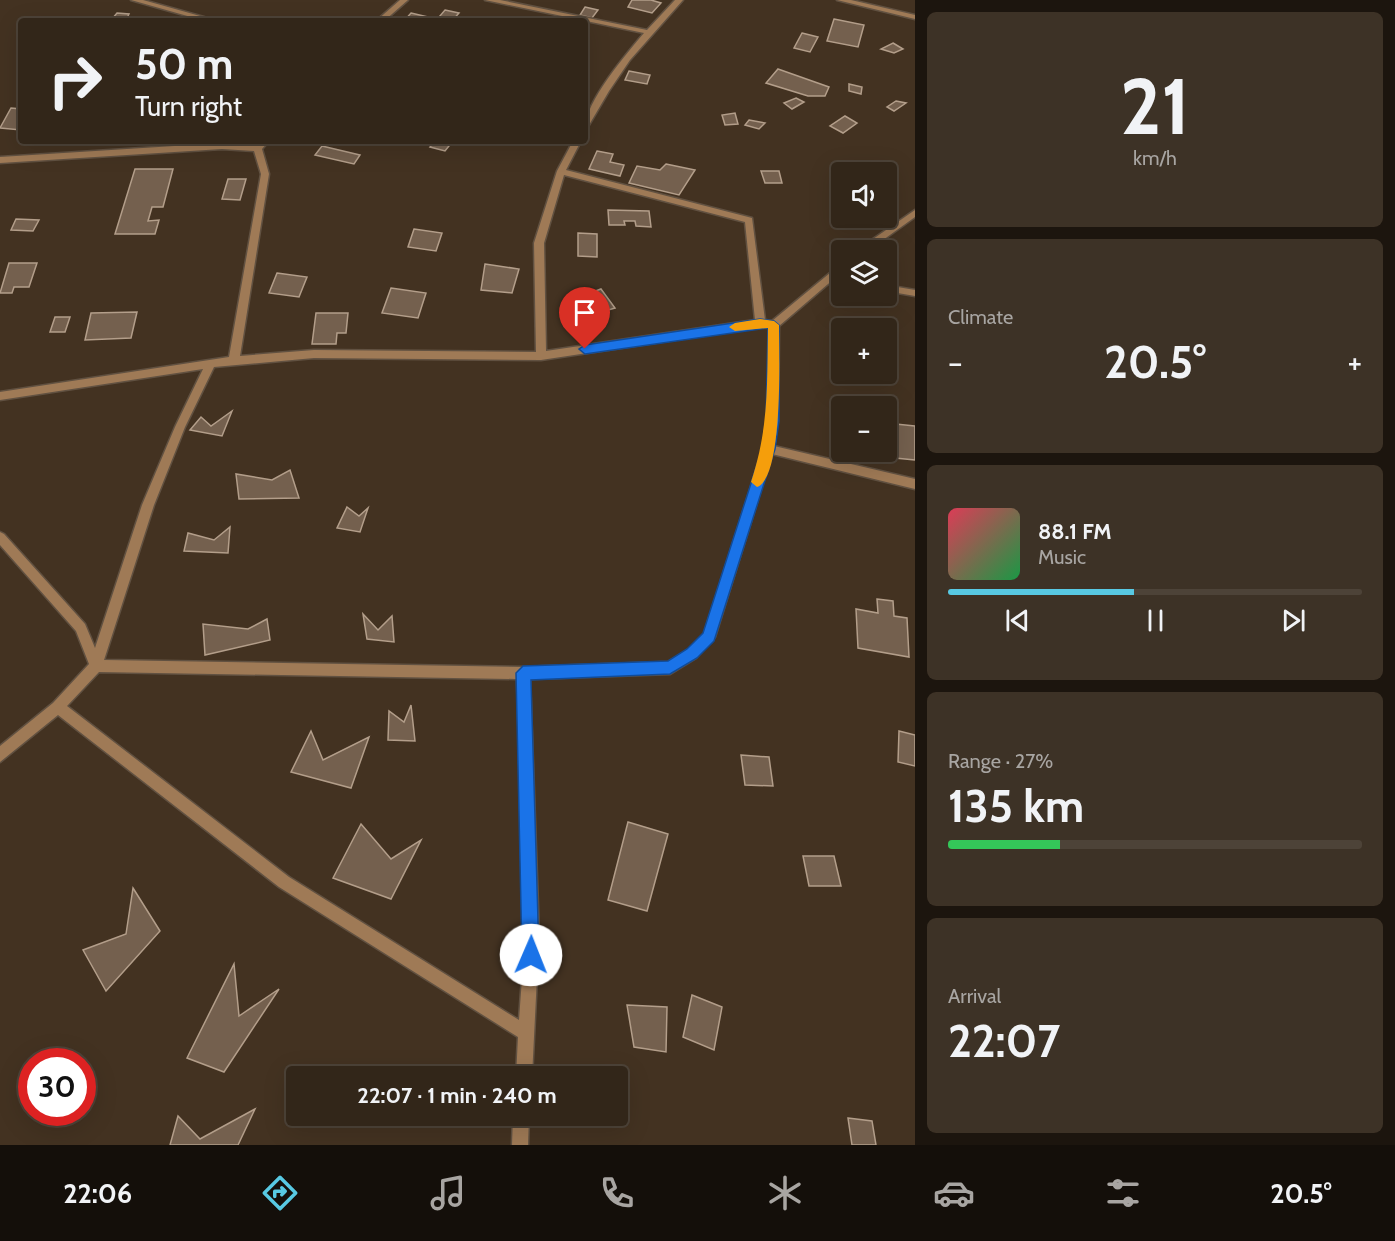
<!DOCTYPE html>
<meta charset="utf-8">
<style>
body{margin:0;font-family:Cabin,sans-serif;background:#3d3226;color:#f1f3f6;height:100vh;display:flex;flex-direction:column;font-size:22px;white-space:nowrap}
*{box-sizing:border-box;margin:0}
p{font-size:20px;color:#a8a5a2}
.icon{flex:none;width:33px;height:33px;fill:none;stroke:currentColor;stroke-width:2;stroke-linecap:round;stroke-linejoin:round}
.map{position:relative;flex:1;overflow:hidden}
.side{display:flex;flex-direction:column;gap:12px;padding:12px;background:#1c150e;width:480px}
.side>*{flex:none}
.guide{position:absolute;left:18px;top:18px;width:570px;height:126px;border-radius:6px;box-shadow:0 6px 24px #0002,0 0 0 2px #4d4338;background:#322619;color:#f1f3f6;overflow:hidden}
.controls{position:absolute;left:831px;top:162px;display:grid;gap:12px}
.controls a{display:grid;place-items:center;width:66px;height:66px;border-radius:6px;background:#322619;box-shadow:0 6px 24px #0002,0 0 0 2px #4d4338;font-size:30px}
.speed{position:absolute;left:18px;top:1048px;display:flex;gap:12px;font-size:30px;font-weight:700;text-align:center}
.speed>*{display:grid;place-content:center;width:78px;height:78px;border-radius:50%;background:#322619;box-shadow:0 6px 24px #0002,0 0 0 2px #4d4338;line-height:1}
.speed .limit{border:9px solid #d22;background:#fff;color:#111}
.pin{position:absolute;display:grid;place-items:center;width:51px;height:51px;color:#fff;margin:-62px -26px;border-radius:50% 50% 50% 0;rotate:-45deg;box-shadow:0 0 6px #0007}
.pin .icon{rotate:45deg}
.me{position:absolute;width:66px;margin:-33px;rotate:1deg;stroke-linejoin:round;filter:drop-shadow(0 0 4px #0008)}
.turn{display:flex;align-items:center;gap:21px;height:126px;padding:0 18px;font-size:27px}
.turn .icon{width:78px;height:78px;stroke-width:2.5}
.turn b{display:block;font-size:42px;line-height:51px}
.big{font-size:45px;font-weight:700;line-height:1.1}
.side .card{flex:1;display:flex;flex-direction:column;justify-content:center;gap:9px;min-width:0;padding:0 21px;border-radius:9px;background:#3d3226}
.side .dial{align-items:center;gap:0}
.dial b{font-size:78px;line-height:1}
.song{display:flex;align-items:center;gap:18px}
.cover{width:72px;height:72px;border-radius:9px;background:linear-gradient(135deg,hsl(350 70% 55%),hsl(140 70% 35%))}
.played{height:6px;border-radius:3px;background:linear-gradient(90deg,#58c9e3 45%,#4d4338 45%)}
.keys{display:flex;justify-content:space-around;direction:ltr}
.heat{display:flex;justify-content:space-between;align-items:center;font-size:33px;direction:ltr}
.charge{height:9px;border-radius:4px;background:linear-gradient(90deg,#34c759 27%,#4d4338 0)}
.trip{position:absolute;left:286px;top:1066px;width:342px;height:60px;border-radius:6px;background:#322619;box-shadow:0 6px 24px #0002,0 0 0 2px #4d4338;font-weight:700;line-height:60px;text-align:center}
.tab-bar{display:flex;height:96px;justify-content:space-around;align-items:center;background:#140f0a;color:#a8a5a2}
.tab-bar .icon{width:42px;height:42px}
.tab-bar .active{color:#58c9e3}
.tab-bar b{font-size:27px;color:#f1f3f6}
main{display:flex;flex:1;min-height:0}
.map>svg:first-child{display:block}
.building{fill:#74604e;stroke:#b39e8a;stroke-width:1.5}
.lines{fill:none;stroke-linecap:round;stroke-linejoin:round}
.minor-casing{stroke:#615141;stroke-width:3}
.minor{fill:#9f7a56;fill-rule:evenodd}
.route{fill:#1a73e8;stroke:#114b97;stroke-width:1.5}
.slow{fill:#f59e0b}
</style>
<main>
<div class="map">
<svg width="915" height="1145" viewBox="0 0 915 1145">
<rect width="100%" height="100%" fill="#433221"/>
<!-- building -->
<g class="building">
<polygon points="632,0 651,0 661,3 652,13 628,7"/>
<polygon points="585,7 598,10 592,18 580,15"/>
<polygon points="445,10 459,13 452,21 439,17"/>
<polygon points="117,13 129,14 126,20 112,19"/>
<polygon points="411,13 428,17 425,21 404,21"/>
<polygon points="834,19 864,25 858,47 827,41"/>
<polygon points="802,33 818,37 810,52 794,48"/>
<polygon points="893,43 903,49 894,53 881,49"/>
<polygon points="778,69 829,87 825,96 808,96 766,83"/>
<polygon points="629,71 650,75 647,84 625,80"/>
<polygon points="849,84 862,87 861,94 849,91"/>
<polygon points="796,98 804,102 792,109 784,103"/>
<polygon points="896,101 906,103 894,111 887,107"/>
<polygon points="11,108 21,109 21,130 0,128"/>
<polygon points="735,113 738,124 725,125 722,115"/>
<polygon points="845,116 857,123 843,133 830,126"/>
<polygon points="749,120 765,123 759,129 745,125"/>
<polygon points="435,141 453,141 445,151 430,147"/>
<polygon points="322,146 360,155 354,164 315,155"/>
<polygon points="597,151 613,154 610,162 624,165 620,176 589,169"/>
<polygon points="666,164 695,170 679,195 629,183 637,166 660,170"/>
<polygon points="135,169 173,169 163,207 152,207 148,221 159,220 155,234 115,234"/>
<polygon points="761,171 779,171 782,183 765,183"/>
<polygon points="228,179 246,179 240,200 222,199"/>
<polygon points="608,210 649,211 651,227 636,226 635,221 624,221 625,225 609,225"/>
<polygon points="16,219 39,220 33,231 11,230"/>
<polygon points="414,229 442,233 436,251 408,247"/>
<polygon points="578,233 597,234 597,257 578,256"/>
<polygon points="9,263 37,263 29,287 14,287 12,293 0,293"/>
<polygon points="485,264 519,269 512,293 481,290"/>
<polygon points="277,273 307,277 299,297 269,293"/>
<polygon points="391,288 426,293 418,318 382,313"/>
<polygon points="601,289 615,308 598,313 584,295"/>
<polygon points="137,312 131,338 85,340 91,313"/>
<polygon points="316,313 348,313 346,333 337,333 336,344 312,344"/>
<polygon points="55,317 70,317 65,332 50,332"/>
<polygon points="232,411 222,436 190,430 201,417 211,426"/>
<polygon points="886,423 915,426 915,460 885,457"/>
<polygon points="290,470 299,498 239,499 236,474 272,480"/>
<polygon points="347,507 359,516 368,508 360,532 337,528"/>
<polygon points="230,527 228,553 184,551 188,533 214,540"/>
<polygon points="877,599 893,601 894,616 907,618 909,657 858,648 856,609 878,613"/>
<polygon points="363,614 378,630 392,616 394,642 367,639"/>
<polygon points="267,619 270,640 205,655 203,624 248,629"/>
<polygon points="411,705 415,741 388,740 389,711 404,722"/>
<polygon points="311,731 323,760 369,737 351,788 291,772"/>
<polygon points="899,731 915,735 915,766 898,762"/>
<polygon points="741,755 769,757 773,786 745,785"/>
<polygon points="628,822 668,834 647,911 608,900"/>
<polygon points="361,824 391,859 421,840 391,899 333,878"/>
<polygon points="803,856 834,856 841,886 809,886"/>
<polygon points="133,888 160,931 106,991 83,950 126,934"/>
<polygon points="234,964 239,1016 279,989 224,1072 187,1058"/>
<polygon points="692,995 722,1007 714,1050 683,1037"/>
<polygon points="627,1005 667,1007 666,1052 634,1047"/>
<polygon points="255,1109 238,1145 170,1145 178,1116 200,1139"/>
<polygon points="848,1118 872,1121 876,1145 852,1145"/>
</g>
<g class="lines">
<defs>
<g id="minor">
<polygon points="131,0 143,0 218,21 205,21"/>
<polygon points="400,0 408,0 384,21 376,21"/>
<path d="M485,0H500L647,30L675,0H683L630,60L609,91L589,125L585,128C585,102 627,53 644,33Z"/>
<polygon points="837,0 851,0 915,15 915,19"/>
<path d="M260,141H269L262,149L269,174L240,356L314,350L536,352L534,243L557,171L573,141H581L566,170L752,218L765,320L772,321L842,263V272L779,326L778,421L774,446L915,479V489L772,454L715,637L696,658L670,674L530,679L539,936L532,1077H516L518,1037L279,887L58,715L0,762V746L53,703L89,664L76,631L0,545V532L4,534L85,624L95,648L142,505L175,427L203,369L0,400V392L229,357L261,174L254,151L222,149L0,163V157L222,143L256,146ZM564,175L745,222L755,320L546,351L544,243ZM760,327L769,328L768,421L763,449L704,634L688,650L668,662L523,667L104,660L154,505L185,427L214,367L314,358L541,360ZM99,672L517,679L525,936L519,1020L289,877L67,706Z"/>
<polygon points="915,210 915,217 869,250 859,250 860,248"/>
<polygon points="886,285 915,290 915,296 886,291"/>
<polygon points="513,1116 529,1116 528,1145 512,1145"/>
</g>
</defs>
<!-- minor casing -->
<use href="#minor" class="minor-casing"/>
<!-- minor -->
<use href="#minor" class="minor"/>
</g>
<!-- route -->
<polygon class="route" points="760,319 774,321 779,325 779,421 775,449 714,641 697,658 670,674 531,680 539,955 537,961 531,964 525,961 522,955 516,673 523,666 668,661 687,649 703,633 762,449 766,421 768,328 585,354 579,349 585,345"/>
<!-- slow -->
<path class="slow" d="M760,319L774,321L779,325C779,351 784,478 757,487L751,482C769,428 767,384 768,328L735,331L729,327L735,323Z"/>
</svg>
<div class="controls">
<a><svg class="icon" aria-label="sound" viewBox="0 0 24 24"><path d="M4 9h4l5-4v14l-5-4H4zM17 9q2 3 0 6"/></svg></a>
<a><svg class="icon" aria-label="layers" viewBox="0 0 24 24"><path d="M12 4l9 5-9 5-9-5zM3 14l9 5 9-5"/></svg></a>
<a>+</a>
<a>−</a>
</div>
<div class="speed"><div class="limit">30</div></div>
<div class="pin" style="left:585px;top:349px;background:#d93025"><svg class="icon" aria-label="arrive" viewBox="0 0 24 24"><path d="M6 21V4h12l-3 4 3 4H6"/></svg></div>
<svg class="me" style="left:531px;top:955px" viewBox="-20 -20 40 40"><circle r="19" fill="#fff"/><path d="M0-13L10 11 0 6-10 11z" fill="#1a73e8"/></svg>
<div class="trip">22:07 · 1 min · 240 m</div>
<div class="guide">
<div class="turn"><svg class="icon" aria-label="right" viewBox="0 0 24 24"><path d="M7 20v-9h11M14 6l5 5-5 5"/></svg><div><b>50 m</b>Turn right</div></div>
</div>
</div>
<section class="side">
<div class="card dial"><b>21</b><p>km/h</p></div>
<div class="card"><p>Climate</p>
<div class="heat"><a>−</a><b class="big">20.5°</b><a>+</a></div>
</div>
<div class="card">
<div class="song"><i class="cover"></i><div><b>88.1 FM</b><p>Music</p></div></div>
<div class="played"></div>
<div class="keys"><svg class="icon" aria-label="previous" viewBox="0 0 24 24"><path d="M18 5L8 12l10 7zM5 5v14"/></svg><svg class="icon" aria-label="pause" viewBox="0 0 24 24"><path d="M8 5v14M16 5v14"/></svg><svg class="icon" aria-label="next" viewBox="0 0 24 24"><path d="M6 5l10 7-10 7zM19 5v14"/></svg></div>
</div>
<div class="card"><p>Range · 27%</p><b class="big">135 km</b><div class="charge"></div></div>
<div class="card"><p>Arrival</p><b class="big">22:07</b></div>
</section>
</main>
<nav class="tab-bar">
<b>22:06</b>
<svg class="icon active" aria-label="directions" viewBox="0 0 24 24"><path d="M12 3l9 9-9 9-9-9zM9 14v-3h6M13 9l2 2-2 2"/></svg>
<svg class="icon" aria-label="music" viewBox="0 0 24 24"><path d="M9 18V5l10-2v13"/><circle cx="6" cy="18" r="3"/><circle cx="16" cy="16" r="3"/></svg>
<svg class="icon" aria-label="phone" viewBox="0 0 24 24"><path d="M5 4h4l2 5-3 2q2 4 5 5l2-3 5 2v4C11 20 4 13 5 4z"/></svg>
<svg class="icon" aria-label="climate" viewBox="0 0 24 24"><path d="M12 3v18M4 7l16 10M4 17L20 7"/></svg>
<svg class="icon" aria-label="car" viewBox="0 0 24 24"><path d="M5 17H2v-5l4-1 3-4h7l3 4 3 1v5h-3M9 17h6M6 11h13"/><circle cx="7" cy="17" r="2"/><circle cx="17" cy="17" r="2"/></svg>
<svg class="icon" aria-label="filters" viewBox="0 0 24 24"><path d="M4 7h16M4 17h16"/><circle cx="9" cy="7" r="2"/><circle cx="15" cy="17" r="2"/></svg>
<b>20.5°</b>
</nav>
